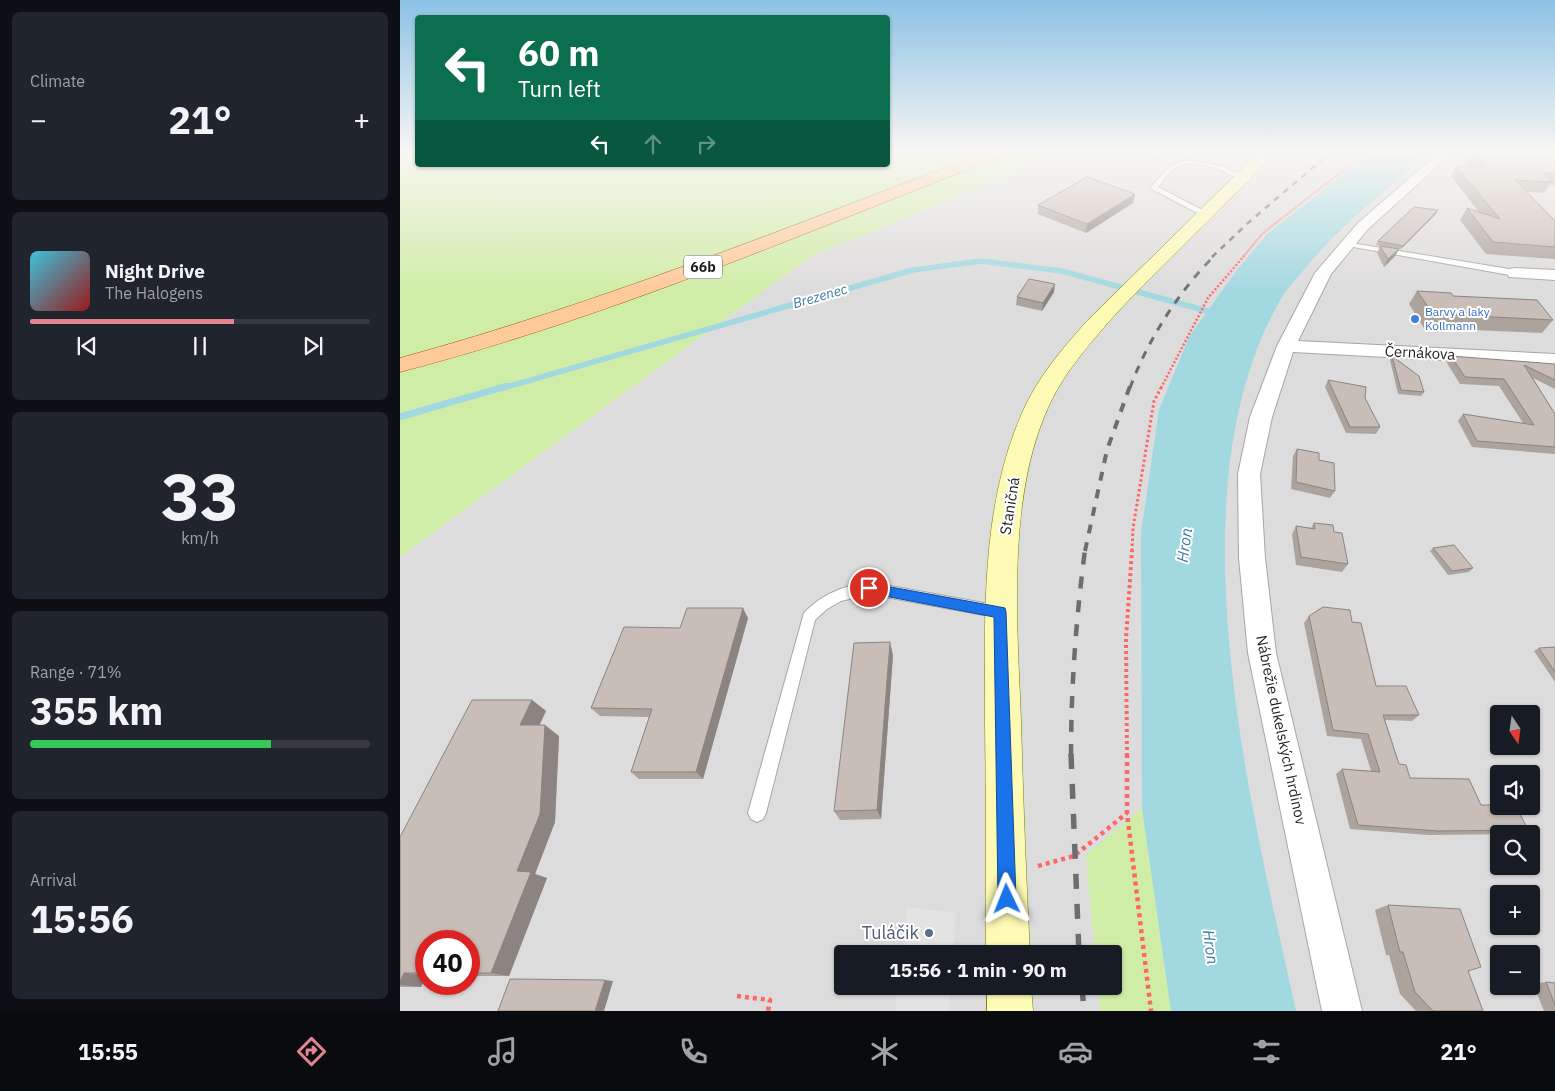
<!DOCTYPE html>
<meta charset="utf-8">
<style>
body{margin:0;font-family:"IBM Plex Sans",sans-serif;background:#20242c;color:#f1f3f6;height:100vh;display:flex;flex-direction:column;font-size:19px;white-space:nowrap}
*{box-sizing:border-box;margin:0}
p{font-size:16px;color:#9ea1a6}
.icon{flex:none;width:28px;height:28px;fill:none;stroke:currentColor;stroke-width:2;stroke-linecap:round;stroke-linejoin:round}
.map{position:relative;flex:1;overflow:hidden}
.panel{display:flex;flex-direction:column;gap:12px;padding:12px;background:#0d0f14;width:400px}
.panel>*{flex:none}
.banner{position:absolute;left:15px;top:15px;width:475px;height:152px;border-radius:5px;box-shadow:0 1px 4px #0004;background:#0b6e4f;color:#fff;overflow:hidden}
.needle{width:32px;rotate:167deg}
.tools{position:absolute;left:1090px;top:705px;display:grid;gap:10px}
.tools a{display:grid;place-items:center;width:50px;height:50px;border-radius:5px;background:#171b24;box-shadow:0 1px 4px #0004;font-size:25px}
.speed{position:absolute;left:15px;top:930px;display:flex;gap:10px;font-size:25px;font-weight:700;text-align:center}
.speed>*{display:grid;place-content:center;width:65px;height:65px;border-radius:50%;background:#171b24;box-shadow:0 1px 4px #0004;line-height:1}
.speed .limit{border:8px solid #d22;background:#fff;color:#111}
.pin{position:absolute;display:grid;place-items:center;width:42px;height:42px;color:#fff;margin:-21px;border:2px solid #fff;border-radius:50%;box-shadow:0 1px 5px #0007}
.me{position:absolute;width:55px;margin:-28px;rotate:358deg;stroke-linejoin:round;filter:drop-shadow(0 0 4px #0008)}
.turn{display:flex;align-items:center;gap:18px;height:105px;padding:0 20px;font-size:22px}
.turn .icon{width:65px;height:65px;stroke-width:2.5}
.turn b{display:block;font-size:35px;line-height:42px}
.lanes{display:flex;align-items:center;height:48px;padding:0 20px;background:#0003;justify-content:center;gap:25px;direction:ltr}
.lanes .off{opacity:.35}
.big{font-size:38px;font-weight:700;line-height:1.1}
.panel .widget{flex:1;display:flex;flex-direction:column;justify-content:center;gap:8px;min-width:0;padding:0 18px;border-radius:8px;background:#20242c}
.panel .dial{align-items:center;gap:0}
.dial b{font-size:65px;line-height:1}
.song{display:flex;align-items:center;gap:15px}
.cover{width:60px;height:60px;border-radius:8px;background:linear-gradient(135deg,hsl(190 70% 55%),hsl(0 70% 35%))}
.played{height:5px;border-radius:2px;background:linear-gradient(90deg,#e18690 60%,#363941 60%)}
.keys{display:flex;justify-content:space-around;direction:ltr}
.heat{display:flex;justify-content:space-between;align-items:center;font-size:28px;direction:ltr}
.charge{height:8px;border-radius:4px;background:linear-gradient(90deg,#34c759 71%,#363941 0)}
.trip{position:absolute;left:434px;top:945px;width:288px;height:50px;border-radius:5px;background:#171b24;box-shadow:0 1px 4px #0004;font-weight:700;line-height:50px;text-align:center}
.tabs{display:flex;height:80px;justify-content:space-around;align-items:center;background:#090b0e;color:#9ea1a6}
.tabs .icon{width:35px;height:35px}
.tabs .selected{color:#e18690}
.tabs b{font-size:22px;color:#f1f3f6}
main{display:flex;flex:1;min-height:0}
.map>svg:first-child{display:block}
.residential{fill:#dddcdc;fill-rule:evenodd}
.grass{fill:#d0eda7}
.parking{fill:#e3e3e3}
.water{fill:#a2d8e0}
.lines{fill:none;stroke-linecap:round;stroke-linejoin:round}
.stream-far1{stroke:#a2d8e0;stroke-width:5.5}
.stream{stroke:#a2d8e0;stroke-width:7}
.lane-casing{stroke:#a6a6a6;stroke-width:2}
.street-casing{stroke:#a6a6a6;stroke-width:2}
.secondary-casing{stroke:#7a7b00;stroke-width:1}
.primary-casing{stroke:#995800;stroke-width:1}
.path-far4{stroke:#ff6766;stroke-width:2;stroke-dasharray:1 1;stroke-linecap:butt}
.path-far3{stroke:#ff6766;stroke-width:2.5;stroke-dasharray:2 2;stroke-linecap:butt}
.path-far2{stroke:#ff6766;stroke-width:3;stroke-dasharray:2.5 2.5;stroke-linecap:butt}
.path-far1{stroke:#ff6766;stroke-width:4;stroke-dasharray:3 3;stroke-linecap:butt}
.path{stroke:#ff6766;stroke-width:4.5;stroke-dasharray:4 4;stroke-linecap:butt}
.lane{fill:#fff;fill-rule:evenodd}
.street{fill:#fff;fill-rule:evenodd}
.secondary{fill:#fdfab5;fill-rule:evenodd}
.primary{fill:#ffca9a;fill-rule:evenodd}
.rail-far4{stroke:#6d6d6d;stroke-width:2.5;stroke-dasharray:6 6;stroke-linecap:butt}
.rail-far3{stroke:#6d6d6d;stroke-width:3;stroke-dasharray:8 8;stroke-linecap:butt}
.rail-far2{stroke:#6d6d6d;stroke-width:4;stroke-dasharray:9 9;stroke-linecap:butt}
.rail-far1{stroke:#6d6d6d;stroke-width:4.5;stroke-dasharray:12 12;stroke-linecap:butt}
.rail{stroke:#6d6d6d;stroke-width:5.5;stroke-dasharray:15 15;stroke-linecap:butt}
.wall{fill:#aca39d}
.shaded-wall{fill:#8c8480}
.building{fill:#c8bdb7;stroke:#8c8480}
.route{fill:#1a73e8;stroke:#114b97}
.shop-dot{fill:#3f7fe0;stroke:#fff;stroke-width:2}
.service-dot{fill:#5c6f8a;stroke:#fff;stroke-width:2}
.labels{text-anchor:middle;stroke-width:4;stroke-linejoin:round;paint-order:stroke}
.far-shop-label{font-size:12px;fill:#366cbe;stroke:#fff;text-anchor:start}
.shield{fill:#fff;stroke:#626262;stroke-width:1}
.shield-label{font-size:14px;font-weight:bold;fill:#1f1f1f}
.far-water-label{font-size:14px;font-style:italic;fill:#407ba4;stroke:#fff}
.street-label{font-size:15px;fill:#1f1f1f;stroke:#fff}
.water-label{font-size:16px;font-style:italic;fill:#407ba4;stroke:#fff}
.near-service-label{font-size:18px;fill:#4e5e75;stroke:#fff;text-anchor:end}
</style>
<main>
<section class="panel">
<div class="widget"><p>Climate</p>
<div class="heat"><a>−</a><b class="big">21°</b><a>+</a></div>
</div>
<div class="widget">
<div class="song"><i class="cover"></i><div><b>Night Drive</b><p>The Halogens</p></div></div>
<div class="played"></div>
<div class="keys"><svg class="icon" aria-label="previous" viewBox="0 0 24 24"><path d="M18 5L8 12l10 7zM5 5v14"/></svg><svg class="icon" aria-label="pause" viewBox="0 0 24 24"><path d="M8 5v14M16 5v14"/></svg><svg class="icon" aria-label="next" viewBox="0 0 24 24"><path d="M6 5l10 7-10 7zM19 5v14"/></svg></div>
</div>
<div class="widget dial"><b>33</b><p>km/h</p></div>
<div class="widget"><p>Range · 71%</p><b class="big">355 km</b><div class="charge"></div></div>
<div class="widget"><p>Arrival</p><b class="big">15:56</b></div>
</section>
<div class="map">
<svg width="1155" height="1011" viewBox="0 0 1155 1011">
<rect width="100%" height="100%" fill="#f0ebe4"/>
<!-- residential -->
<path class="residential" d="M661,152H944L1008,170L1029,152H1155V1011H0V557L411,256L605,177ZM1099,714H1131V746H1099ZM1099,774H1131V806H1099ZM1099,834H1131V866H1099ZM1099,894H1131V926H1099ZM26,941H69V984H26ZM442,954H712V986H442ZM1099,954H1131V986H1099Z"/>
<!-- grass -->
<g class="grass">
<polygon points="0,152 17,152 18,165 488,165 488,152 661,152 605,177 411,256 0,557"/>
<polygon points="742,808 771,1011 700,1011 698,986 712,986 712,954 695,954 686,855"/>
</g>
<!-- parking -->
<g class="parking">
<polygon points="507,907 556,913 553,954 502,954"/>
<polygon points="498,986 551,986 549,1011 495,1011"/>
</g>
<!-- water -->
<path class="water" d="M972,152H1029C986,191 939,226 903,271C896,280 887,288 882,297C769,489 851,806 896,1011H771L742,808L741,533L759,410L789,337L837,270L867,234Z"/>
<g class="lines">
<!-- stream-far1 -->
<polyline class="stream-far1" points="103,388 513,270 581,261 662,271 818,314"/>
<!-- stream -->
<polyline class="stream" points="0,417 107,386"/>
<defs>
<g id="lane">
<path d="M788,160L820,166L847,177L840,179C822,171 793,155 773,169C767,174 763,181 758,187L810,214L803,216L750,188L770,166Z"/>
<polygon points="945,242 1115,270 1119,273 1115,276 948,246 944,244"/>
<path d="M469,582L600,606L605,608L607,612L605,616L600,618L469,594L441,601L427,609L415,620L366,813L363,819L357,822L351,819L348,813L404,613C422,594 443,586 469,582Z"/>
</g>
<g id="street">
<polygon points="1040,152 1053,152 968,229 931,274 898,341 1155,354 1155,366 893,352 872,417 860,474 865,558 876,653 962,1011 922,1011 848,653 839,558 838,474 850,417 877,346 915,273 958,223"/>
<polygon points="1115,268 1155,270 1155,280 1109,277 1107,273 1109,269"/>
</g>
<g id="secondary">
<path d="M859,152H874C860,172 839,189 822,207C770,260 712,311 669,371C603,464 617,612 621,721C623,798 626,876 630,954H586C586,876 586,797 585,719C585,617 580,509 622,413C637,378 662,349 687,321Z"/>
<polygon points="587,986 631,986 633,1011 587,1011"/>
</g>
<path id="primary" d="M587,152H607L605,155C406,232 208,318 0,372V358C201,303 393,225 587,152Z"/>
</defs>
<!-- lane casing -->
<use href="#lane" class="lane-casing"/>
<!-- street casing -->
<use href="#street" class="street-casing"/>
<!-- secondary casing -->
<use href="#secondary" class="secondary-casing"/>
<!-- primary casing -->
<use href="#primary" class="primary-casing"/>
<!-- path-far4 -->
<polyline class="path-far4" points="843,257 863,233 967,152"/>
<!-- path-far3 -->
<polyline class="path-far3" points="761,388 808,298 844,256"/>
<!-- path-far2 -->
<polyline class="path-far2" points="732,551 733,528 754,401 762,386"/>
<!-- path-far1 -->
<polyline class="path-far1" points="727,756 726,639 732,550"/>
<!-- path -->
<g class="path">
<polyline points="727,754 727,813 751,1011"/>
<polyline points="638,866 674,856 727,813"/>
<polyline points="337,996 370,1000 368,1011"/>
</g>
<!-- lane -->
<use href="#lane" class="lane"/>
<!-- street -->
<use href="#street" class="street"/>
<!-- secondary -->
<use href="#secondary" class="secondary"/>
<!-- primary -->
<use href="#primary" class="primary"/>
<!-- rail-far4 -->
<polyline class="rail-far4" points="812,257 848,223 931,152"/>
<!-- rail-far3 -->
<path class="rail-far3" d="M730,388C747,341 779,291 814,256"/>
<!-- rail-far2 -->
<polyline class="rail-far2" points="685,551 707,450 730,386"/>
<!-- rail-far1 -->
<path class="rail-far1" d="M671,756C671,686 676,619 685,550"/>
<!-- rail -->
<g class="rail">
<polyline points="671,754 679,954"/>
<polyline points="682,986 684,1011"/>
</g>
</g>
<!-- wall -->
<g class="wall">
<polygon points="729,152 763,152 757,160 729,154"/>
<polygon points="1069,152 1123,152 1155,161 1155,185 1150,185 1144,193 1127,192 1155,221 1155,259 1086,254 1060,220 1067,208 1079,212 1051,176 1056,166 1069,166 1065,160"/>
<polygon points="735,194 733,203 686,233 638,214 638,205"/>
<polygon points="1036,214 1001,249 999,249 995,256 984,267 977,253 980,246 976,245 978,241"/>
<polygon points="1017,291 1053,296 1153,320 1142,333 1024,328 1009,304"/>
<polygon points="654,292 642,311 616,305 617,297"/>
<polygon points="992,356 1024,392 1021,396 998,394 990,360"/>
<polygon points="1051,356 1155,364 1155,389 1133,378 1155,414 1155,454 1072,447 1058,421 1063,414 1123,423 1099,386 1060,384 1047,363"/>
<polygon points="928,380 980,427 976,434 946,433 925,387"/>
<polygon points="897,449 919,460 935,491 930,498 891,489 893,456"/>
<polygon points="914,523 934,532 948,564 942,572 896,565 892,534 896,526 911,528"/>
<polygon points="1033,548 1073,568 1069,572 1048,575 1030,551"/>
<polygon points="909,616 952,622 976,686 1019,715 1012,721 985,720 999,764 1010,778 1081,805 1128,830 1119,834 1029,835 950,829 936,774 942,769 971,771 961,739 927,736 904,623"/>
<polygon points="348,618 303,779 239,779 231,772 249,717 200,716 191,708 280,628"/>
<polygon points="1155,647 1155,682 1134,651 1139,648"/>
<polygon points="493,655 481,819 440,820 434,811"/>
<polygon points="132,700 146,711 139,725 159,736 155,822 135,874 147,878 109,976 69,976 69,941 26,941 26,976 21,987 0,987 0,837"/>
<polygon points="988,905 1068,971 1083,1011 1016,1011 1000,994 989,955 986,955 975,910"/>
<polygon points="1146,982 1155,983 1155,1011 1144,1011 1133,984"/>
</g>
<!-- shaded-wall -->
<g class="shaded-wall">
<polygon points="761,152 763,152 757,160 758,156"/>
<polygon points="735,194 733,203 686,233 687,224"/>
<polygon points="1038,210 1036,214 1001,249 1003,246"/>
<polygon points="999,249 995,256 984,267 988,259"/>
<polygon points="655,284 654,292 642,311 643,303"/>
<polygon points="343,608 348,618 303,779 296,772"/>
<polygon points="490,642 493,655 481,819 477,810"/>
<polygon points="132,700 146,711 135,735 120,725"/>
<polygon points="145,725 159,736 155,822 135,874 147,878 109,976 91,973 117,871"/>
<polygon points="4,973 26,976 21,987 0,985 0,982"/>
<polygon points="205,980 213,981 204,1011 195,1011"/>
</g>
<!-- building -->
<g class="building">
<polygon points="734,152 761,152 758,156"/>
<polygon points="1072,152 1145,152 1155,161 1155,174 1143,173 1152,182 1115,180 1155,221 1155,247 1093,242 1067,208 1100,219 1056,166 1085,167"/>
<polygon points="687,177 735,194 687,224 638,205"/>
<polygon points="1014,207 1038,210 1003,246 978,241"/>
<polygon points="980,246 999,249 988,259"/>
<polygon points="629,279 655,284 643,303 617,297"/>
<polygon points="1017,291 1051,293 1053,296 1137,300 1153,320 1033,314"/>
<polygon points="992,356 1019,376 1024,392 1001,390"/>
<polygon points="1051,356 1155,364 1155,380 1124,365 1155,414 1155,447 1077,441 1063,414 1134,425 1104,379 1065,377"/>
<polygon points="928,380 966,387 965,398 980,427 950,427"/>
<polygon points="897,449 919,453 919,460 934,463 935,491 896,482"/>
<polygon points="914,523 933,525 934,532 942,533 948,564 901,557 896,526 915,529"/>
<polygon points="1054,545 1073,568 1052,571 1033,548"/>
<polygon points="923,607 950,610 952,622 961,623 976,686 1006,686 1019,715 983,715 999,764 1006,765 1010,778 1069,779 1081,805 1099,805 1099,806 1116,806 1128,830 1038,831 958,825 942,769 980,772 968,734 933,730 909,616"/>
<polygon points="287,608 343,608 296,772 231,772 252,709 191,708 224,627 280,628"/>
<polygon points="490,642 477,810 434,811 454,643"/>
<polygon points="1155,647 1155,672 1139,648"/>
<polygon points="72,700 132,700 120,725 145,725 140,814 117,871 131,872 91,973 69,973 69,941 26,941 26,973 4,973 0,982 0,837"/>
<polygon points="988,905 1060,909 1081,967 1068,971 1083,1011 1033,1011 1015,992 1003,952 1000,952"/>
<polygon points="110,979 205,980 195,1011 98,1011"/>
<polygon points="1146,982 1155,983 1155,1005"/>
</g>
<!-- sky -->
<linearGradient id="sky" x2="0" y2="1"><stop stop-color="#8cc2e5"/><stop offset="0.52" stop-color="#f8f6f3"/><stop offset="1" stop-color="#f8f6f3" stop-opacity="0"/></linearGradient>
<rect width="1155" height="293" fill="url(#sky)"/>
<!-- route -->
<polygon class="route" points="469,583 600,607 605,608 606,612 616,899 613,905 607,908 601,905 598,899 594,617 469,593 463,588"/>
<!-- markers -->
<circle class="shop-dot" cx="1015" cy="319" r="5"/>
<circle class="service-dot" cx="529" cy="933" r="5"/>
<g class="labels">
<!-- far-shop labels -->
<g class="far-shop-label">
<text x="1025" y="316">Barvy a laky<tspan x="1025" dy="14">Kollmann</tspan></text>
</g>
<!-- shield labels -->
<rect class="shield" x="284" y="255.5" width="38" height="23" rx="4"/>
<g class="shield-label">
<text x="303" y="272">66b</text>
</g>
<!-- far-water labels -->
<g class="far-water-label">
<text transform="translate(420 296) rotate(-16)" y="5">Brezenec</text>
</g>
<!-- street labels -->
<g class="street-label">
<text transform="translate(1020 353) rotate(3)" y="5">Černákova</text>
<text transform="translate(610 506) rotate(-81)" y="5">Staničná</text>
<text transform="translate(881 730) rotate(78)" y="5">Nábrežie dukelských hrdinov</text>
</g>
<!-- water labels -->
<g class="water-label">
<text transform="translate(784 545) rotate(-82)" y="6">Hron</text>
<text transform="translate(811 947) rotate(82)" y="6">Hron</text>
</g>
<!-- near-service labels -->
<g class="near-service-label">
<text x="519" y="939">Tuláčik</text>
</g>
</g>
</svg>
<div class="tools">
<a><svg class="needle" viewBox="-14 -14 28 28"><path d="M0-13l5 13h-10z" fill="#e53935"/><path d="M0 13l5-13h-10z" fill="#9ea1a6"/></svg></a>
<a><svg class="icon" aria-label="sound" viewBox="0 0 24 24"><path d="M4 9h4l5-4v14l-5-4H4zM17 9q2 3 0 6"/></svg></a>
<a><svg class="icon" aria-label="search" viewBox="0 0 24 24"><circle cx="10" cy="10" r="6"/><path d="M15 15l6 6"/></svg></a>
<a>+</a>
<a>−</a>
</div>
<div class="speed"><div class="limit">40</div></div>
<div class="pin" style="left:469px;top:588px;background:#d93025"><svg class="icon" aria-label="arrive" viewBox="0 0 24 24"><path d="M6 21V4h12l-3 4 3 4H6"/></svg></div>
<svg class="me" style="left:607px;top:899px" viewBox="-20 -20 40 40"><path d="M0-17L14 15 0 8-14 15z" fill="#1a73e8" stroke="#fff" stroke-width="4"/></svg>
<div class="trip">15:56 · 1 min · 90 m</div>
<div class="banner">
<div class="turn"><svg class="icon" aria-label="left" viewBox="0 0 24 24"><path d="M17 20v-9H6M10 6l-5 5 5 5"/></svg><div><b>60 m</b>Turn left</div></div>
<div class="lanes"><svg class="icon" aria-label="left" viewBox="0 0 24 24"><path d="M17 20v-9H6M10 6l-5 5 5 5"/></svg><svg class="icon off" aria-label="ahead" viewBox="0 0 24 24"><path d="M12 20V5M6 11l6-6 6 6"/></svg><svg class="icon off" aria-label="right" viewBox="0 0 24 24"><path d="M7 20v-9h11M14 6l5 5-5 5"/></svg></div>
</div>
</div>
</main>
<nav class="tabs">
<b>15:55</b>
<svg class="icon selected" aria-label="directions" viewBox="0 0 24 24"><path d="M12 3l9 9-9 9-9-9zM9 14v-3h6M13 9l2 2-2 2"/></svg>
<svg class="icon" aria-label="music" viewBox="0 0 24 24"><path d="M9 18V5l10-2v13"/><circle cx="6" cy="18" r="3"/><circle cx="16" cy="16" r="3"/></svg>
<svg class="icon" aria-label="phone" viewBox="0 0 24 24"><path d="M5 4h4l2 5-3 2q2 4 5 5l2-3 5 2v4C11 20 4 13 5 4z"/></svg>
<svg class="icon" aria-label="climate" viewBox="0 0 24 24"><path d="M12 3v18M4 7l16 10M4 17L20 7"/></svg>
<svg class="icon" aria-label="car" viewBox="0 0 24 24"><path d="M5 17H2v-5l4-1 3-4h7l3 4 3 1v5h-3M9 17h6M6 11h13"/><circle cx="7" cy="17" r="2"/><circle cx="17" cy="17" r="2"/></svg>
<svg class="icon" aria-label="filters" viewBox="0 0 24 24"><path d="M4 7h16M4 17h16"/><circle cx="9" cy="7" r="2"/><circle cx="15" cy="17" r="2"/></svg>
<b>21°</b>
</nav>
